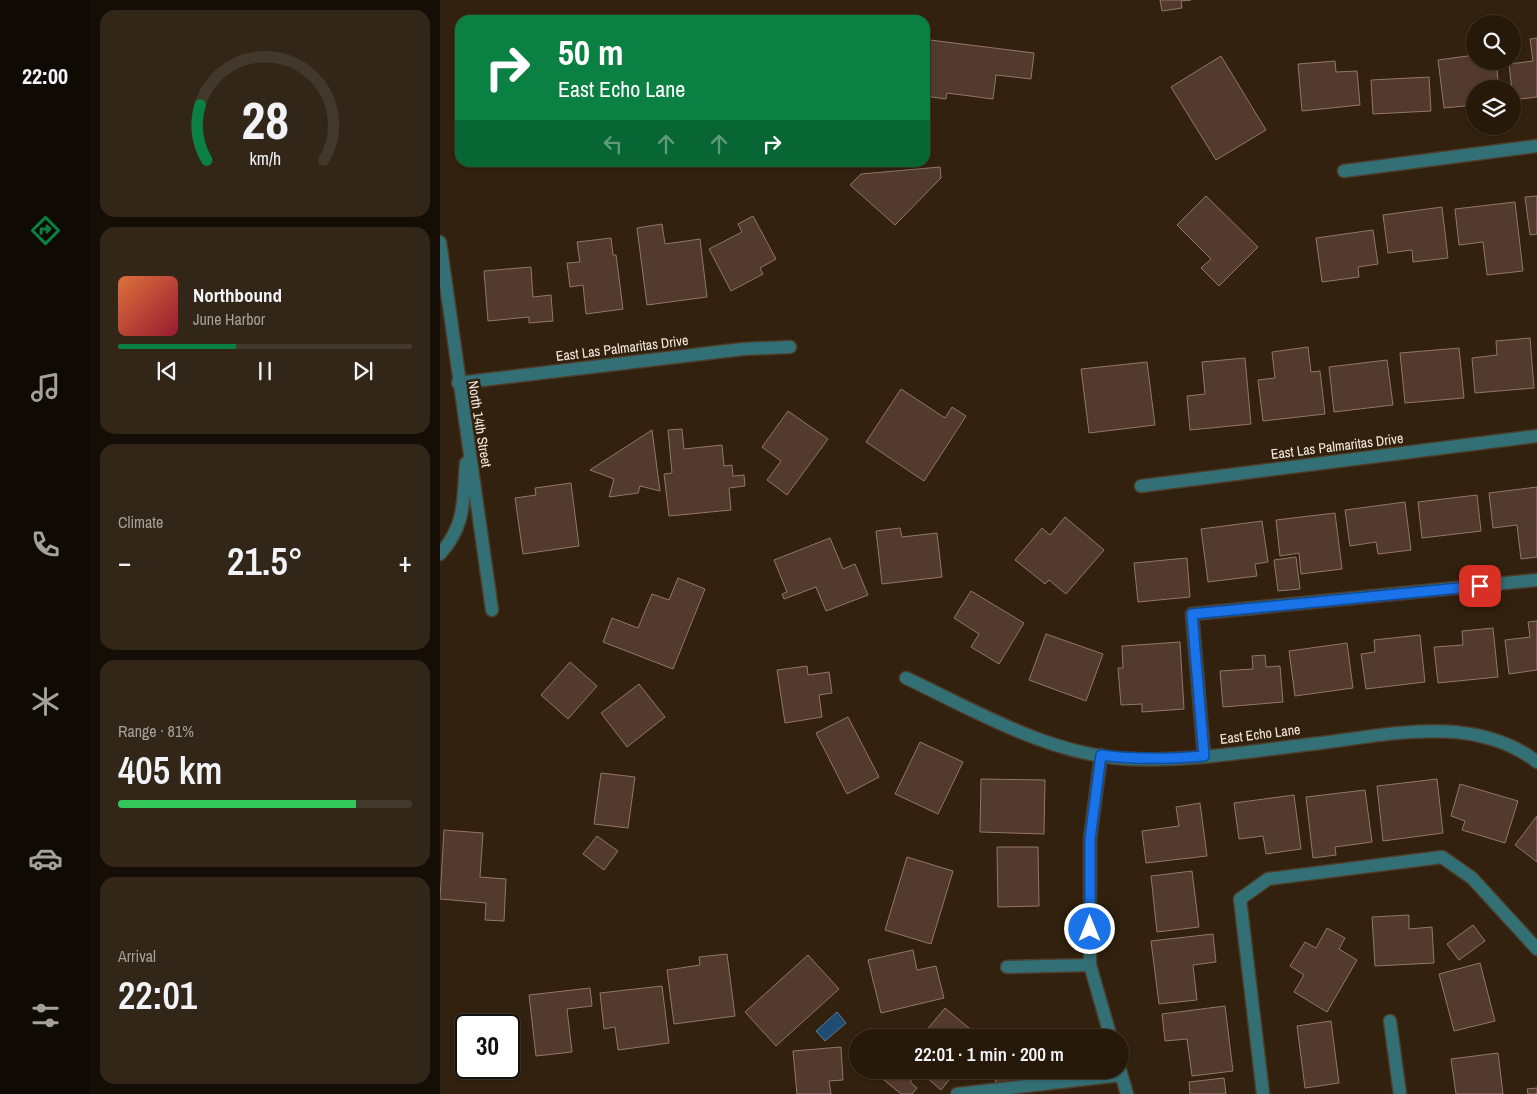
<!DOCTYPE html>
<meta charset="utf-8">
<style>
body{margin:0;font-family:"Archivo Narrow",sans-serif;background:#322618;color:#f1f3f6;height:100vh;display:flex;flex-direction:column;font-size:19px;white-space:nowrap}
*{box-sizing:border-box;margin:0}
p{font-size:16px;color:#a4a09c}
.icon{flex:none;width:28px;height:28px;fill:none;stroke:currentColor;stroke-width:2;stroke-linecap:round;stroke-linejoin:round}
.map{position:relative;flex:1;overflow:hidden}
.sheet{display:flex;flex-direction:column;gap:10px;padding:10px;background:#150e06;width:350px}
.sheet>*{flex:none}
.banner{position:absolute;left:15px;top:15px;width:475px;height:152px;border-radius:15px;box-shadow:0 1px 4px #0004,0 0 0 1px #42382b;background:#0b8043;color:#fff;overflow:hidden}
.buttons{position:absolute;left:1026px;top:15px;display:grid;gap:10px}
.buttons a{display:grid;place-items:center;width:55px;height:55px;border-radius:50%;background:#26190a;box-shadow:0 1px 4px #0004,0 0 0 1px #42382b;font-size:25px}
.speed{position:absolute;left:15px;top:1014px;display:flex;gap:10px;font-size:25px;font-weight:700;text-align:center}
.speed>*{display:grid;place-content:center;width:65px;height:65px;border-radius:50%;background:#26190a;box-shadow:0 1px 4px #0004,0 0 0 1px #42382b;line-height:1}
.speed .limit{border:2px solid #111;border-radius:8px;background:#fff;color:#111}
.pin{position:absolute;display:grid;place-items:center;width:42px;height:42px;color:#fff;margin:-21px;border-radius:10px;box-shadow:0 2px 8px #0006}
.me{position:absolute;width:55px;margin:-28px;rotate:0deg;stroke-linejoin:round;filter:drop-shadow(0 0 4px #0008)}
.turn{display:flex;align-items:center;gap:18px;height:105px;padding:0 20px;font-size:22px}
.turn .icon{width:65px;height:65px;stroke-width:2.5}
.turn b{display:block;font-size:35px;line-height:42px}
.lanes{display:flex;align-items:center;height:48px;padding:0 20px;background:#0003;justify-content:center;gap:25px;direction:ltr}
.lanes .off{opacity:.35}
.big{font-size:38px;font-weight:600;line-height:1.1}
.sheet .tile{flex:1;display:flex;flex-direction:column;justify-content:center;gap:8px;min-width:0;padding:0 18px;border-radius:15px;background:#322618}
.sheet .dial{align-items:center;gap:0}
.dial svg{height:130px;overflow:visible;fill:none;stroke:#42382b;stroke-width:7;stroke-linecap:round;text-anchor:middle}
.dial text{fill:#f1f3f6;stroke:none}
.song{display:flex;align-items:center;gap:15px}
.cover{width:60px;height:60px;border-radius:8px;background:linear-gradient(135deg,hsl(20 70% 55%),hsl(350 70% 35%))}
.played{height:5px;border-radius:2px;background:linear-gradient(90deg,#0b8043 40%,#42382b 40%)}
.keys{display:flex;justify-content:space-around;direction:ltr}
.heat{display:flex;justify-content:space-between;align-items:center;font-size:28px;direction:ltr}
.charge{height:8px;border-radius:4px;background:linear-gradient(90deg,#34c759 81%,#42382b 0)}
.trip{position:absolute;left:409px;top:1029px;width:280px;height:50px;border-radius:25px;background:#26190a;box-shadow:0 1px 4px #0004,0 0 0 1px #42382b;font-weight:600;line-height:50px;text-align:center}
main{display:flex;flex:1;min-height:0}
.tabs{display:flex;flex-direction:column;width:90px;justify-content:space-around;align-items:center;background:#0f0a04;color:#a4a09c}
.tabs .icon{width:35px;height:35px}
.tabs .active{color:#0b8043}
.tabs b{font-size:22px;color:#f1f3f6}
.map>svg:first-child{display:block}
.water{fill:#1f4d72;stroke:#607c92}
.building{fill:#533a2e;stroke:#927669}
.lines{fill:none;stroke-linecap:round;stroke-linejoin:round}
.minor-casing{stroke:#4d3d2b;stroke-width:15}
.minor{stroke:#337076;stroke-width:12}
.route-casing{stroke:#114b97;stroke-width:12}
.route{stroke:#1a73e8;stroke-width:9}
.labels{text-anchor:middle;stroke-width:5;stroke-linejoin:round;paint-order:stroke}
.street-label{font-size:14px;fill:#f6eade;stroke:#32210e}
</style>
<main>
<nav class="tabs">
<b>22:00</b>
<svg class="icon active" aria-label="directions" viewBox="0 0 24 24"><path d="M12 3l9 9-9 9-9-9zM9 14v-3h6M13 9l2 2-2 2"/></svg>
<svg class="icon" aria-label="music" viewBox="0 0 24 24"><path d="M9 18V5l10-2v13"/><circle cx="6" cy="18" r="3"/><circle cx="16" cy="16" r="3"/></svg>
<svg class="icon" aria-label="phone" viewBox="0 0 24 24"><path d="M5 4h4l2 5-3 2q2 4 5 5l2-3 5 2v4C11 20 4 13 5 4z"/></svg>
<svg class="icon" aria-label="climate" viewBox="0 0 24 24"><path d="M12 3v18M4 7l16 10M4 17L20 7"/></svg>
<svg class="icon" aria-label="car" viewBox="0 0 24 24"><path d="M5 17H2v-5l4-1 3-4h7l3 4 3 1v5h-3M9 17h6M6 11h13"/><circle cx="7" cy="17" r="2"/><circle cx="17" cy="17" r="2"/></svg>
<svg class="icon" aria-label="filters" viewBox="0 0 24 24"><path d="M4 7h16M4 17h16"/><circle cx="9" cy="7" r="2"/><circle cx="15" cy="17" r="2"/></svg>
</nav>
<section class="sheet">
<div class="tile dial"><svg viewBox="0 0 100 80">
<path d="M14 69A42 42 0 1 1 86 69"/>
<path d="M14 69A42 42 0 0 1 10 35" stroke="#0b8043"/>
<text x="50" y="56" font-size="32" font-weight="700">28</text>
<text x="50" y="72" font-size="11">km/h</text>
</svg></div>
<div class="tile">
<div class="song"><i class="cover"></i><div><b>Northbound</b><p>June Harbor</p></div></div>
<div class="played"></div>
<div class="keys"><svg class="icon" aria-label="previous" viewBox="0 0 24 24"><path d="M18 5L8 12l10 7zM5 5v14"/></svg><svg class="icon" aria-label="pause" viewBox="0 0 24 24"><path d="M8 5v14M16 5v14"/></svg><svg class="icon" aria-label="next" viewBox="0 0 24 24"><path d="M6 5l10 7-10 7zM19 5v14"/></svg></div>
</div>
<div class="tile"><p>Climate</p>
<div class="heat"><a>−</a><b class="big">21.5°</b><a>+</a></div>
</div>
<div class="tile"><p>Range · 81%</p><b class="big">405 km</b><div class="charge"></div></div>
<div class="tile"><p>Arrival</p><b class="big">22:01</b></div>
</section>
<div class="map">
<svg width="1097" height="1094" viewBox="0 0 1097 1094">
<rect width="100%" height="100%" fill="#32210e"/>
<!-- water -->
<polygon class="water" points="397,1012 406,1023 385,1041 376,1031"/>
<!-- building -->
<g class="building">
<polygon points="720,0 751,0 741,1 742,8 722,11"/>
<polygon points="1097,38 1097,97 1073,100 1069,64 1093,61 1090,39"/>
<polygon points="490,40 594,53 591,79 556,75 553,99 507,93 506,99 485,96"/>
<polygon points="1035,55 1035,61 1056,61 1059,89 1035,89 1035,105 1004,108 998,60"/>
<polygon points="781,56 826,130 776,160 731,87"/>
<polygon points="895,61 896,72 917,71 920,105 862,111 858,64"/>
<polygon points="989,77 991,111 933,114 931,80"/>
<polygon points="500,167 501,178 455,225 410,185 421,174"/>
<polygon points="766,196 818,247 779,286 761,268 771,259 737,225"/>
<polygon points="1097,196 1097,234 1090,235 1085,197"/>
<polygon points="1075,202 1083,271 1047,275 1043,242 1019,245 1015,209"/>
<polygon points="1002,207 1008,258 973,262 972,250 948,253 943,215"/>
<polygon points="313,216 336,259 320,268 323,274 291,291 269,249 302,232 298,224"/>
<polygon points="222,224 225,244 260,239 267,297 207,305 197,228"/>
<polygon points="933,230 938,264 918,267 919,277 882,282 876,238"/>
<polygon points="171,238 173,255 176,255 183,309 146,314 143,285 130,287 127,263 140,262 137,242"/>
<polygon points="91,267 93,297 111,295 113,321 89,323 89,317 48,321 44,271"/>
<polygon points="1090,338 1094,388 1035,393 1032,358 1057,355 1056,341"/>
<polygon points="868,347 871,372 880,371 885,414 823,421 818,380 835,378 832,352"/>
<polygon points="1019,348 1024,398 965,403 960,353"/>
<polygon points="805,358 811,424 750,430 747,396 765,394 762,362"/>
<polygon points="947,360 953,405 894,412 889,367"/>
<polygon points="707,362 715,425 649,433 641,369"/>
<polygon points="461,389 505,418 512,407 526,416 484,481 426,442"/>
<polygon points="348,411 388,439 347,495 327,480 341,461 322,447"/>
<polygon points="242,429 244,449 282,445 284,466 292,465 293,476 304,475 305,486 289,488 291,510 229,516 224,474 232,473 228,430"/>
<polygon points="212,430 220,491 200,486 198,493 169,497 174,479 150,470"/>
<polygon points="131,483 139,546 83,554 75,498 96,495 95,488"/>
<polygon points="1097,487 1097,557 1081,559 1077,525 1053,528 1049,493"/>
<polygon points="1037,495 1041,531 982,538 978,502"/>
<polygon points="965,502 971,550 938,554 936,542 910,546 905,510"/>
<polygon points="895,513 902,569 861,574 859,553 840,556 836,520"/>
<polygon points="625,517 664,550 626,594 609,580 605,584 575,560 602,528 610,535"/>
<polygon points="822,521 828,562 815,564 817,576 768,582 761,529"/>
<polygon points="460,528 462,537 497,533 502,577 442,584 436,531"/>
<polygon points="390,538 403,569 415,564 428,595 386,611 376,587 344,599 342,594 347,592 334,560"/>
<polygon points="856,557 860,589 838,591 834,560"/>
<polygon points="747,558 750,597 698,602 694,563"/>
<polygon points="238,578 265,589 233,669 163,642 172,618 198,628 212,594 229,600"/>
<polygon points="531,591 584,623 559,664 531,647 539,634 514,618"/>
<polygon points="1097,621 1097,670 1069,674 1065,640 1090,637 1088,622"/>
<polygon points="1053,628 1058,677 998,683 994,647 1023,645 1022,631"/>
<polygon points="606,634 663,654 646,701 589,680"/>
<polygon points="980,635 985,682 926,689 921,654 935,652 934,640"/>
<polygon points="740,642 744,709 702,712 702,704 681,705 678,668 683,668 682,646"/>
<polygon points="907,643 913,688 855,696 849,651"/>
<polygon points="825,655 826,667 840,666 843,702 783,707 780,671 813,669 812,656"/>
<polygon points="130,662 157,686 128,719 101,695"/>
<polygon points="367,666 368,675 389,672 392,693 379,695 382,717 345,723 337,670"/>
<polygon points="199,684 225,717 187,747 161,713"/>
<polygon points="408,717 439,777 407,794 376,733"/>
<polygon points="480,742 523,762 498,814 455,794"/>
<polygon points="161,773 195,777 188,828 154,824"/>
<polygon points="541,779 605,780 604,834 540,832"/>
<polygon points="997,779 1003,833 943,841 937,786"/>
<polygon points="1020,784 1078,801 1065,843 1022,830 1025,821 1011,816"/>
<polygon points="925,790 932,842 895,847 896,855 873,858 866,797"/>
<polygon points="854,795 861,849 826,854 823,836 799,839 794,803"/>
<polygon points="760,803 767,856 706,863 702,831 739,826 736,807"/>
<polygon points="1097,816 1097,862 1075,845"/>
<polygon points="4,830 43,833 40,877 66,879 64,921 45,920 46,903 0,899"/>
<polygon points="157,836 178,851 164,870 143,854"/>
<polygon points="557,847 598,847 599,906 558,907"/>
<polygon points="467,857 513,871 491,944 445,930"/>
<polygon points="752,871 759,927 717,932 711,876"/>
<polygon points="969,915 969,929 992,927 994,963 935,966 932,917"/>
<polygon points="1033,925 1045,941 1019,960 1007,944"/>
<polygon points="887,928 905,938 899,949 917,960 887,1012 854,992 864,975 850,966 865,942 876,948"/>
<polygon points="773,934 776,962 753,965 757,1000 719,1004 711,941"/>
<polygon points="473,950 477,970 496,966 504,998 441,1013 428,960"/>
<polygon points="287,954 295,1016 234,1024 227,970 260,965 259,957"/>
<polygon points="368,955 399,989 336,1046 305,1012"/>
<polygon points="1040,963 1055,1021 1014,1031 999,974"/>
<polygon points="222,986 229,1043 178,1050 175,1027 164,1029 160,993"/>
<polygon points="150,988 152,1006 127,1009 132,1052 96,1056 89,995"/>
<polygon points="785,1006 793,1071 752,1076 747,1039 725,1041 722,1014"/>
<polygon points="505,1008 541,1038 480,1038"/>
<polygon points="891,1021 899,1083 865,1088 857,1026"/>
<polygon points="627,1032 628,1038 563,1038"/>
<polygon points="401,1047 403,1080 389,1081 391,1094 357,1094 353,1051"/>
<polygon points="1058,1053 1063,1094 1016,1094 1011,1059"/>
<polygon points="452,1070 517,1070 501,1090 479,1071 470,1082 477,1088 472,1094 461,1094 444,1080"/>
<polygon points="554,1070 620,1070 598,1072 598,1081 556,1084"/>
<polygon points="784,1078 786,1094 750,1094 749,1082"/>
<polygon points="1097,1088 1097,1094 1088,1094 1087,1089"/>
</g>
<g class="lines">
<defs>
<g id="minor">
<polyline points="904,171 1097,146"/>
<polyline points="0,242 52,610"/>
<polyline points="18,383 303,349 350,347"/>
<polyline points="701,486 1097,436"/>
<path d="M0,554C26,525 23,500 26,463"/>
<path d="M466,678C536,711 609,755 689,759C753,762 818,750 881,743C951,734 1036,714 1097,762"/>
<polyline points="661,755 650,839 650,965 671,1038"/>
<polyline points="764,756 752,614 1097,580"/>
<polyline points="567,967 650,965"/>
<polyline points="950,1021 960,1094"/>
<polyline points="680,1070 687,1094"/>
<polyline points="517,1094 681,1075"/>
<polyline points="823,1094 800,899 828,879 1002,857 1032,878 1097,949"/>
</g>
</defs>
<!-- minor casing -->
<use href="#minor" class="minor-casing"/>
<!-- minor -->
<use href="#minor" class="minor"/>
</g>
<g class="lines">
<defs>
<path id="route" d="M650,929V839L661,755C696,760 729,759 764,756L752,614L1040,586"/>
</defs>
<!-- route casing -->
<use href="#route" class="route-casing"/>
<!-- route -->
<use href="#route" class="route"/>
</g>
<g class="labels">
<!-- street labels -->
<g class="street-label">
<text transform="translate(182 348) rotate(-7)" y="5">East Las Palmaritas Drive</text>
<text transform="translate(40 424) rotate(81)" y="5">North 14th Street</text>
<text transform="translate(897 446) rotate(-7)" y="5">East Las Palmaritas Drive</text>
<text transform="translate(820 734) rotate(-7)" y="5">East Echo Lane</text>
</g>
</g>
</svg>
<div class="buttons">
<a><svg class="icon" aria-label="search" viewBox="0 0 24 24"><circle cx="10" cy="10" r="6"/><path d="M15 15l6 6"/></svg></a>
<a><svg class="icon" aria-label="layers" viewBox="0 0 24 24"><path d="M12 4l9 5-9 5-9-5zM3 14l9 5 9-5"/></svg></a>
</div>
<div class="speed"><div class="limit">30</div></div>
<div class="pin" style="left:1040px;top:586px;background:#d93025"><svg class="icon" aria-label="arrive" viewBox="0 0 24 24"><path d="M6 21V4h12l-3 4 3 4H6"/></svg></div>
<svg class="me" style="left:650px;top:929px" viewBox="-20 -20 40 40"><circle r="17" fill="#1a73e8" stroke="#fff" stroke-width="3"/><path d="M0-11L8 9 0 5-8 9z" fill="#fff"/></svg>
<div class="trip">22:01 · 1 min · 200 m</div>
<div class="banner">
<div class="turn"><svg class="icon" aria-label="right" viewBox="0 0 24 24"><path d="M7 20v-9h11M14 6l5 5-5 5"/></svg><div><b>50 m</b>East Echo Lane</div></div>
<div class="lanes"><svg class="icon off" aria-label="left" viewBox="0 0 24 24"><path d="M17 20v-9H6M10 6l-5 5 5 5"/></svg><svg class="icon off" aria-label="ahead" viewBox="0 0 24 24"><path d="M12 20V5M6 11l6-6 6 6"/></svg><svg class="icon off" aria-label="ahead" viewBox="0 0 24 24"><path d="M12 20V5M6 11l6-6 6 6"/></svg><svg class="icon" aria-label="right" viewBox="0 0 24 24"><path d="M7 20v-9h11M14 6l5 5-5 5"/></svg></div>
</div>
</div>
</main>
